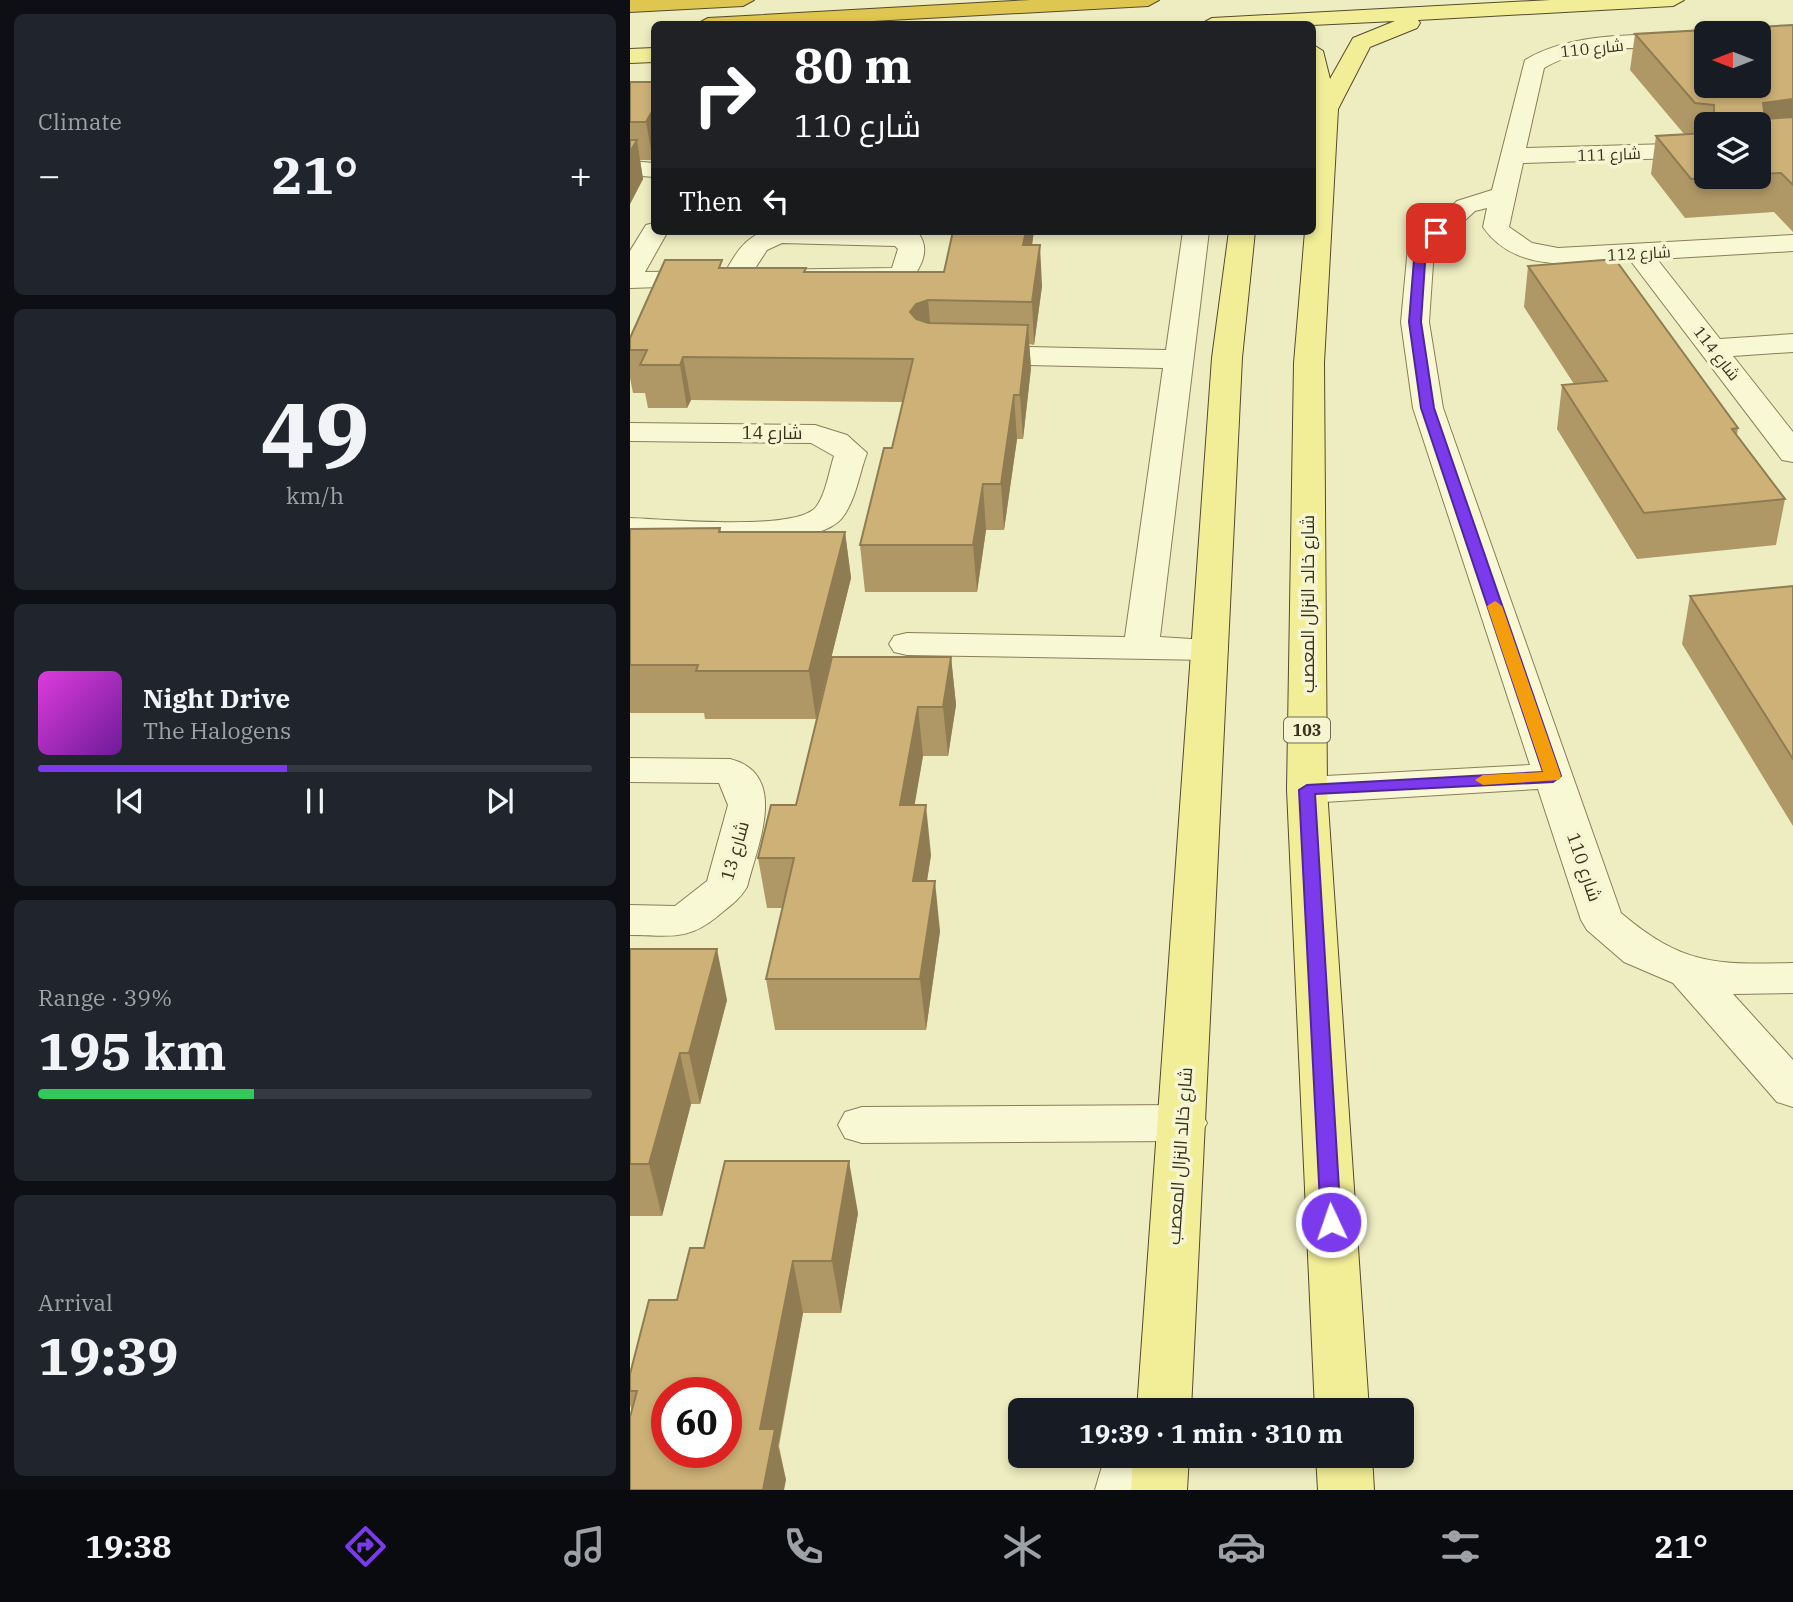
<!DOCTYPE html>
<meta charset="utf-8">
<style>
body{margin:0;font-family:"IBM Plex Serif",Cairo,serif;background:#20242c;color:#f1f3f6;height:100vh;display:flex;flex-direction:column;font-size:26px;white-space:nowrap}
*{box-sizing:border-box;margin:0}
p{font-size:23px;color:#9ea1a6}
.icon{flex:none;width:38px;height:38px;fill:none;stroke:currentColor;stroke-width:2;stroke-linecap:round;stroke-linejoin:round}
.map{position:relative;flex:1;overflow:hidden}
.drawer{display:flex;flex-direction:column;gap:14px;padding:14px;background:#0d0f14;width:630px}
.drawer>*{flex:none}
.guide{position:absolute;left:21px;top:21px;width:665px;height:214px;border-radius:10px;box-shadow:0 4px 10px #0003;background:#202124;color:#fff;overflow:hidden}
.needle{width:46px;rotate:270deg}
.buttons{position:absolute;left:1064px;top:21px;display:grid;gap:14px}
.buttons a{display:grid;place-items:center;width:77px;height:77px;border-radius:10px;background:#171b24;box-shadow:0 4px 10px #0003;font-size:35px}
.speed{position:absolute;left:21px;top:1377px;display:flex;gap:14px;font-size:35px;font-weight:700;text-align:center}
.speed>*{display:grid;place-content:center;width:91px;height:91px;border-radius:50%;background:#171b24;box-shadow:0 4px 10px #0003;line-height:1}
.speed .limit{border:10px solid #d22;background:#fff;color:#111}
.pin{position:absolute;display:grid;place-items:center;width:60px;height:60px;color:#fff;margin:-30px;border-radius:14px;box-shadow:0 4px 10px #0006}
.me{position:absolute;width:77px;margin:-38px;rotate:357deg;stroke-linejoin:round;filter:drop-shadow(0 0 5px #0008)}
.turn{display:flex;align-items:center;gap:24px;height:147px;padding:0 28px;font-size:32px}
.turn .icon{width:91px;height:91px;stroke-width:2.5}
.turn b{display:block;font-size:49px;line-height:60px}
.then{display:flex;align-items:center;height:66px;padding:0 28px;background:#0003;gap:14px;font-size:26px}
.big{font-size:52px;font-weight:700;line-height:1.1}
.drawer .widget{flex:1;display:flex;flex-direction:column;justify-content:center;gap:10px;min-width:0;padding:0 24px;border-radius:10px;background:#20242c}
.drawer .dial{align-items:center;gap:0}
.dial b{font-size:91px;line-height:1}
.song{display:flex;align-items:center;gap:21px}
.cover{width:84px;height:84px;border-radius:10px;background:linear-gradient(135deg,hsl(300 70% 55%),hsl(280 70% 35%))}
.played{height:7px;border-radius:4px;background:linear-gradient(90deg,#7c3aed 45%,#363941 45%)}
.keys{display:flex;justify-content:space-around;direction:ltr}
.heat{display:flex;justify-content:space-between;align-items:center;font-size:38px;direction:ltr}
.charge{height:10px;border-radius:5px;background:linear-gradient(90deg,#34c759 39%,#363941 0)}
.trip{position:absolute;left:378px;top:1398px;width:406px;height:70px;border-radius:10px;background:#171b24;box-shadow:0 4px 10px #0003;font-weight:700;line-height:70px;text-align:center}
.tabs{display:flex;height:112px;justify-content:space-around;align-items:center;background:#090b0e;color:#9ea1a6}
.tabs .icon{width:49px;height:49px}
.tabs .active{color:#7c3aed}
.tabs b{font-size:32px;color:#f1f3f6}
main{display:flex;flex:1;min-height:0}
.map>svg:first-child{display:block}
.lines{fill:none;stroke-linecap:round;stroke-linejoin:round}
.minor-casing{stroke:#887e59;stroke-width:2}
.major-casing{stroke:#554a2d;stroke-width:2}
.highway-casing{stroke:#554a2d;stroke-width:2}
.minor{fill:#f9f8d4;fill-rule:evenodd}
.major{fill:#f2ee98;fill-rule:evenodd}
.highway{fill:#dfc651;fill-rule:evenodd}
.wall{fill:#b09866;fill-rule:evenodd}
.shaded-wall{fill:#907c53}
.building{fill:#cdb177;stroke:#907c53;stroke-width:2;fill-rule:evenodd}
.route{fill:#7c3aed;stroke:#51269a;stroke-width:2}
.slow{fill:#f59e0b}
.labels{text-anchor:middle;stroke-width:7;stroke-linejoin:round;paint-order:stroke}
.far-street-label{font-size:16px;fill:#37311d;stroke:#f6f5d1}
.shield{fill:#f6f5d1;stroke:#706c53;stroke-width:2}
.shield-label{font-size:16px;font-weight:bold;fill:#37311d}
.street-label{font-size:18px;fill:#37311d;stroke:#f6f5d1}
</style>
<main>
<section class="drawer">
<div class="widget"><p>Climate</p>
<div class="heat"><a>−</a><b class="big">21°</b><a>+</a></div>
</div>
<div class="widget dial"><b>49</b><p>km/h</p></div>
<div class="widget">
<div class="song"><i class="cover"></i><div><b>Night Drive</b><p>The Halogens</p></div></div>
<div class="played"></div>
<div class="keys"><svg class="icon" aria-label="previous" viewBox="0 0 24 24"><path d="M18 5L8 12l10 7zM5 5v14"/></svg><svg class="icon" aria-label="pause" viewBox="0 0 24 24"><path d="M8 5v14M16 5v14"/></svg><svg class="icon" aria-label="next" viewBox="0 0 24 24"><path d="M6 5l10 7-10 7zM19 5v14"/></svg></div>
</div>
<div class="widget"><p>Range · 39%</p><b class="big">195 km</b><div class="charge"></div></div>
<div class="widget"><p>Arrival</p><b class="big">19:39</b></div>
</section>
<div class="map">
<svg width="1163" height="1490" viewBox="0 0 1163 1490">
<rect width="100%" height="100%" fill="#eeedc1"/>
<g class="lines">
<defs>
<g id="minor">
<path d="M1076,34V48C1025,49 958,41 914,68L896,148L1076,143V157L893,163L879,227L902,243L928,248L1163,235V251L1027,259L1090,339L1163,334V352L1103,356L1163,432V462L1152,460L1000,260C949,263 886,275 853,227L857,208L845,211L804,249L799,322L813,408L991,913C1052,965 1086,965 1163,963V993L1103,994L1163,1060V1107L1147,1102L1043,983L994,962L957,930L951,920L908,789L677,803L663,799L657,790L663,781L677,777L900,765L783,408L771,322L778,247L827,201L862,190L895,60C947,29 1018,36 1076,34Z"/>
<polygon points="0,161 24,163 24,177 0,175"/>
<polygon points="24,223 24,231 38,231 15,272 78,271 88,273 92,279 88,285 0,288 0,251 16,225"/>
<path d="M135,231L280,232L289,234C301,251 290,268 280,282L270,284H96L92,278C103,258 112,239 135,231ZM152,243L265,246L268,249L262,268L124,270L137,250Z"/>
<polygon points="553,231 579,231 530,637 593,641 598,649 593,657 580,660 277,655 264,652 259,644 264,636 277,633 495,637 533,368 348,364 338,361 333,355 338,349 348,346 536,350"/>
<path d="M0,423L185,425L217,435L237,453C229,474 226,500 212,518C183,553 44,540 0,538V518C34,519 166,532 186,507C196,494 199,471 204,456L181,443L0,441Z"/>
<path d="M0,758L100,759C160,774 127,846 117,887C110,899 100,906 89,915C57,942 40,935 0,935V905L45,906L77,881L98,805L89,783L0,782Z"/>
<polygon points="553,1105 570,1110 577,1123 570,1136 553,1141 232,1143 215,1138 208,1125 215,1112 232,1107"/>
<polygon points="475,1456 531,1456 521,1490 465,1490"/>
</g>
<g id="major">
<polygon points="921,0 1054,0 1043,6 788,20 790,23 787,28 740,47 708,109 694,363 697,790 739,1410 685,1410 657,790 664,363 675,231 682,231 682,44 693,51 700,79 723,38 765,21 682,25 571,24 582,18"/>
<polygon points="24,48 24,62 0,63 0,49"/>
<polygon points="599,231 625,231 612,358 561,1410 507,1410 582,358"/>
<polygon points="503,1456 559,1456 557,1490 501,1490"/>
<polygon points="686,1456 742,1456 744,1490 688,1490"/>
</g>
<g id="highway">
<polygon points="0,0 124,0 113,6 0,12"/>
<polygon points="401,0 529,0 518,6 187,24 67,24 78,18"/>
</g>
</defs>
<!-- minor casing -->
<use href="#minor" class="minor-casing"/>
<!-- major casing -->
<use href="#major" class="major-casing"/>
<!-- highway casing -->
<use href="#highway" class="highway-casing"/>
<!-- minor -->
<use href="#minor" class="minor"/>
<!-- major -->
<use href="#major" class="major"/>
<!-- highway -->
<use href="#highway" class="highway"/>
</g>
<!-- wall -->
<g class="wall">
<path d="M1163,25V232L1144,212L1055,218L1021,174L1026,136L1054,134L1000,70L1005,34ZM1076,124H1129V177H1076Z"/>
<polygon points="0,82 24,82 23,160 10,160 13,179 0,204"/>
<polygon points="404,231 402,245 412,286 404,345 399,344 401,368 393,439 387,439 374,530 356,530 347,592 235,592 230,545 262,448 273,402 61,400 57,408 18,408 15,393 3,393 0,378 0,338 94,268 176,272 314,272"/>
<polygon points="898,266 1108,428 1107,435 1155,499 1146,545 1007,559 927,429 932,385 944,384 894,307"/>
<polygon points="90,528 91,532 215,532 221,578 186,719 75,719 74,713 0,713 0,529"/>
<polygon points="1163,586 1163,826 1052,644 1060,596"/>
<polygon points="321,657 326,705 318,756 293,756 284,805 301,855 297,881 310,931 296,1030 145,1030 136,979 153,908 137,908 128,858 166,805"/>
<polygon points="0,949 97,1000 70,1104 61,1104 32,1216 0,1216"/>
<polygon points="228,1213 211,1313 173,1313 149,1446 156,1480 2,1411 0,1405 0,1374 47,1300 74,1248"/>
</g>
<!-- shaded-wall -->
<g class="shaded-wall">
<polygon points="1163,99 1163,135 1129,140 1133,103"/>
<polygon points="24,108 24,157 23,160 16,122"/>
<polygon points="7,140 13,179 0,204 0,152"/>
<polygon points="396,231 404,231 396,286 393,245"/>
<polygon points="410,245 412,286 404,345 402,302"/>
<polygon points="298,300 302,342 280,312 286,304"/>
<polygon points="398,325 401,368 393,439 390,395"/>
<polygon points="53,357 61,400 57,408 50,365"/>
<polygon points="384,395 387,439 374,530 371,484"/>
<polygon points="353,484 356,530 347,592 343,545"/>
<polygon points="215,532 221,578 186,719 179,671"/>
<polygon points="321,657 326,705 318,756 313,707"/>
<polygon points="288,707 293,756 276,855 270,805"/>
<polygon points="296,805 301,855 289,931 283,881"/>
<polygon points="305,881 310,931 296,1030 290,979"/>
<polygon points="87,949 97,1000 70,1104 59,1053"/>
<polygon points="50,1053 61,1104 32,1216 19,1164"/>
<polygon points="219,1161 228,1213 211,1313 202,1261"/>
<polygon points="163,1261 173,1313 148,1446 156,1480 154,1490 133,1490 130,1429"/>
</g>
<!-- building -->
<g class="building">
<path d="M1163,25V99L1133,103L1135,119L1163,117V185L1151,173L1129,174V124H1084L1081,122L1084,119V105L1065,103L1005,34ZM1076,33H1129V86H1076Z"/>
<polygon points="0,82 24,82 24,108 16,122 0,122"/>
<polygon points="1076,133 1076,177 1091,177 1061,179 1026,136"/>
<polygon points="0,140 7,140 0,152"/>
<polygon points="323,231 396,231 393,245 410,245 402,302 298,300 286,304 280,312 286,319 298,323 398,325 390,395 384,395 371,484 353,484 343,545 230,545 254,448 262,448 283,359 53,357 50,365 10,365 17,350 0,350 0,338 35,260 92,260 89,268 176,268 174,272 314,272"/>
<polygon points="985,259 1108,428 1102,429 1155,499 1014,513 932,385 977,381 898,266"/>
<polygon points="90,528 89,532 215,532 179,671 66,671 68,665 0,665 0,529"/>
<polygon points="1163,586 1163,759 1060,596"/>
<polygon points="202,657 321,657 313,707 288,707 270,805 296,805 283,881 305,881 290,979 136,979 164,858 128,858 141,805 166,805"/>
<polygon points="0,949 87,949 59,1053 50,1053 19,1164 0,1164"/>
<path d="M95,1161H219L202,1261H163L130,1429H145L133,1490H0V1417L7,1391H0V1374L19,1300H47L60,1248H74ZM37,1393H96V1452H37Z"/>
</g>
<!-- route -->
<polygon class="route" points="802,231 812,233 796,248 791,322 804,408 931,776 923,782 685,794 711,1222 708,1227 694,1227 691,1222 669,790 677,785 913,772 791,408 779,322 785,247"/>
<!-- slow -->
<polygon class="slow" points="865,601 872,606 931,776 929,780 853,785 845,780 853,775 913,772 857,606"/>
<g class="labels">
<!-- far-street labels -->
<g class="far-street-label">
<text transform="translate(962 48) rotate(-6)" y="6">شارع 110</text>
<text transform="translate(979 154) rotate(-2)" y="6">شارع 111</text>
<text transform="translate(1009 253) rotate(-3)" y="6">شارع 112</text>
<text transform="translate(1087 353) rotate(52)" y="6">114 شارع</text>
</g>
<!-- shield labels -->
<rect class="shield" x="654" y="717.5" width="46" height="25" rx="5"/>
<g class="shield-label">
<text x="677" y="736">103</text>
</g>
<!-- street labels -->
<g class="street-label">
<text x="142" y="439">شارع 14</text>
<text transform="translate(678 604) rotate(-90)" y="6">شارع خالد النزال المعصب</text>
<text transform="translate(105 851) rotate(-74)" y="6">شارع 13</text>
<text transform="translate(954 867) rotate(71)" y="6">شارع 110</text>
<text transform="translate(550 1156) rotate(-86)" y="6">شارع خالد النزال المعصب</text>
</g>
</g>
</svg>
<div class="buttons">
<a><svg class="needle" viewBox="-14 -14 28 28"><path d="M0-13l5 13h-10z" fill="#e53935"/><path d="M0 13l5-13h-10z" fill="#9ea1a6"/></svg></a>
<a><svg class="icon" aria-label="layers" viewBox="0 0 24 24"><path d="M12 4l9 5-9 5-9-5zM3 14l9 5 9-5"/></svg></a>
</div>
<div class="speed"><div class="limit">60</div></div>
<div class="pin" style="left:806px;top:233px;background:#d93025"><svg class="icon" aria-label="arrive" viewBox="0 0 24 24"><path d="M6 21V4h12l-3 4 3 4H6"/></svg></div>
<svg class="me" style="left:701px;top:1222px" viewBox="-20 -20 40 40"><circle r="17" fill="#7c3aed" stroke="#fff" stroke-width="3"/><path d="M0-11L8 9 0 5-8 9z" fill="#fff"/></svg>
<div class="trip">19:39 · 1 min · 310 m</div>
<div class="guide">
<div class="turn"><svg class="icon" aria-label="right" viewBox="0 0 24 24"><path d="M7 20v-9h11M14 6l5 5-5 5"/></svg><div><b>80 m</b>شارع 110</div></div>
<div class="then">Then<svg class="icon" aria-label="left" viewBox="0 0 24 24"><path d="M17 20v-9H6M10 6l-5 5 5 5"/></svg></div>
</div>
</div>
</main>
<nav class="tabs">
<b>19:38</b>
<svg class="icon active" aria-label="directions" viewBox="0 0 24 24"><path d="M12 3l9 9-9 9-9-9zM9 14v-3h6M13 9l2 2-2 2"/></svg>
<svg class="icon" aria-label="music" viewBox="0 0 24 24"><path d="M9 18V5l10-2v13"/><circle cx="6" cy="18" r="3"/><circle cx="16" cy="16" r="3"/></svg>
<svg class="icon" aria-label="phone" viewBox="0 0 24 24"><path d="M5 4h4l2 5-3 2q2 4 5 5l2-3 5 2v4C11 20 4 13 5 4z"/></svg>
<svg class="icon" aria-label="climate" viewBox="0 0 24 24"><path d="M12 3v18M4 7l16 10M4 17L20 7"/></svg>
<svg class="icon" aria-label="car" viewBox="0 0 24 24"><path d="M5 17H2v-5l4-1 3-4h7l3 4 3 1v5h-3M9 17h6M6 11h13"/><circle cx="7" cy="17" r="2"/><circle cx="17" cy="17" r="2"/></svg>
<svg class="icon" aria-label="filters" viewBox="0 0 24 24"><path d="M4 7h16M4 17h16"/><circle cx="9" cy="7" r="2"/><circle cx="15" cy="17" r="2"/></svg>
<b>21°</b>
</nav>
